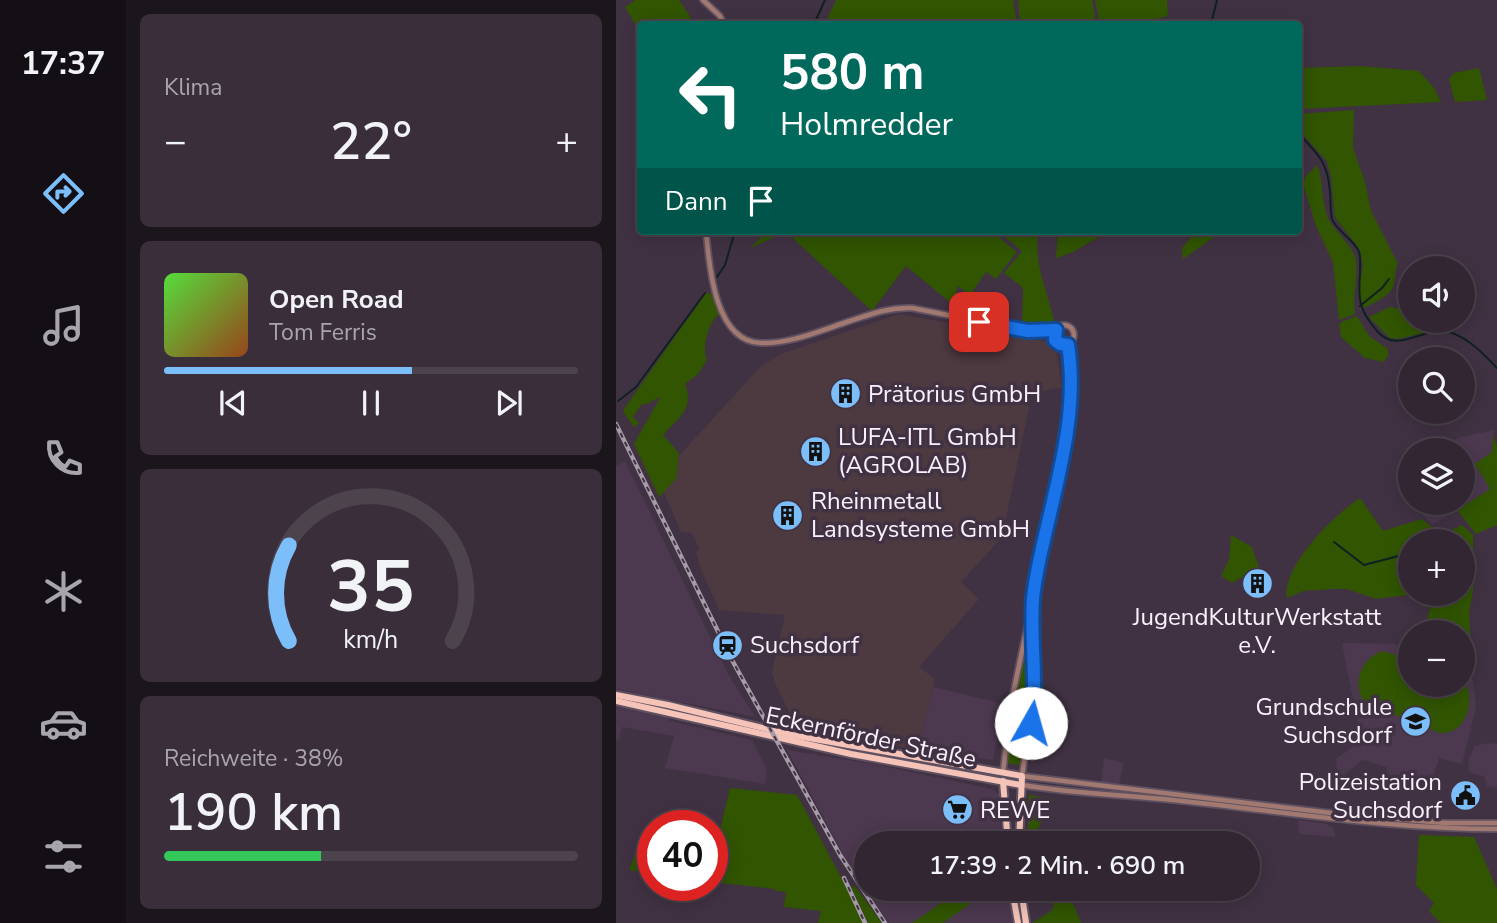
<!DOCTYPE html>
<html lang="de">
<meta charset="utf-8">
<style>
body{margin:0;font-family:"Nunito Sans",sans-serif;background:#392e3a;color:#f1f3f6;height:100vh;display:flex;flex-direction:column;font-size:26px;white-space:nowrap}
*{box-sizing:border-box;margin:0}
p{font-size:23px;color:#a8a5ac}
.icon{flex:none;width:38px;height:38px;fill:none;stroke:currentColor;stroke-width:2;stroke-linecap:round;stroke-linejoin:round}
.map{position:relative;flex:1;overflow:hidden}
.panel{display:flex;flex-direction:column;gap:14px;padding:14px;background:#1b151c;width:490px}
.panel>*{flex:none}
.banner{position:absolute;left:21px;top:21px;width:665px;height:214px;border-radius:7px;box-shadow:0 4px 18px #0003,0 0 0 2px #4c434d;background:#00695c;color:#fff;overflow:hidden}
.tools{position:absolute;left:782px;top:256px;display:grid;gap:14px}
.tools a{display:grid;place-items:center;width:77px;height:77px;border-radius:50%;background:#312632;box-shadow:0 4px 18px #0003,0 0 0 2px #4c434d;font-size:35px}
.speed{position:absolute;left:21px;top:810px;display:flex;gap:14px;font-size:35px;font-weight:700;text-align:center}
.speed>*{display:grid;place-content:center;width:91px;height:91px;border-radius:50%;background:#312632;box-shadow:0 4px 18px #0003,0 0 0 2px #4c434d;line-height:1}
.speed .limit{border:10px solid #d22;background:#fff;color:#111}
.pin{position:absolute;display:grid;place-items:center;width:60px;height:60px;color:#fff;margin:-30px;border-radius:14px;box-shadow:0 4px 10px #0006}
.me{position:absolute;width:77px;margin:-38px;rotate:7deg;stroke-linejoin:round;filter:drop-shadow(0 0 5px #0008)}
.turn{display:flex;align-items:center;gap:24px;height:147px;padding:0 28px;font-size:32px}
.turn .icon{width:91px;height:91px;stroke-width:2.5}
.turn b{display:block;font-size:49px;line-height:60px}
.then{display:flex;align-items:center;height:66px;padding:0 28px;background:#0003;gap:14px;font-size:26px}
.big{font-size:52px;font-weight:600;line-height:1.1}
.panel .card{flex:1;display:flex;flex-direction:column;justify-content:center;gap:10px;min-width:0;padding:0 24px;border-radius:10px;background:#392e3a}
.panel .dial{align-items:center;gap:0}
.dial svg{height:182px;overflow:visible;fill:none;stroke:#4c434d;stroke-width:7;stroke-linecap:round;text-anchor:middle}
.dial text{fill:#f1f3f6;stroke:none}
.song{display:flex;align-items:center;gap:21px}
.cover{width:84px;height:84px;border-radius:10px;background:linear-gradient(135deg,hsl(110 70% 55%),hsl(20 70% 35%))}
.played{height:7px;border-radius:4px;background:linear-gradient(90deg,#7cbef9 60%,#4c434d 60%)}
.keys{display:flex;justify-content:space-around;direction:ltr}
.heat{display:flex;justify-content:space-between;align-items:center;font-size:38px;direction:ltr}
.charge{height:10px;border-radius:5px;background:linear-gradient(90deg,#34c759 38%,#4c434d 0)}
.trip{position:absolute;left:238px;top:831px;width:406px;height:70px;border-radius:35px;background:#312632;box-shadow:0 4px 18px #0003,0 0 0 2px #4c434d;font-weight:600;line-height:70px;text-align:center}
main{display:flex;flex:1;min-height:0}
.tab-bar{display:flex;flex-direction:column;width:126px;justify-content:space-around;align-items:center;background:#140f14;color:#a8a5ac}
.tab-bar .icon{width:49px;height:49px}
.tab-bar .selected{color:#7cbef9}
.tab-bar b{font-size:32px;color:#f1f3f6}
.map>svg:first-child{display:block}
.built{fill:#4c384f}
.industrial{fill:#4d3940}
.green{fill:#315500}
.lines{fill:none;stroke-linecap:round;stroke-linejoin:round}
.stream{stroke:#0f2023;stroke-width:2}
.minor-casing{stroke:#5f5161;stroke-width:8}
.major-casing{stroke:#5f5161;stroke-width:10}
.minor{stroke:#a27970;stroke-width:4.5}
.major{stroke:#f5c3b8;stroke-width:6}
.rail-casing{stroke:#a79aa9;stroke-width:4.5}
.rail{stroke:#413243;stroke-width:2;stroke-dasharray:5;stroke-linecap:butt}
.route-casing{stroke:#114b97;stroke-width:18}
.route{stroke:#1a73e8;stroke-width:12}
.labels{text-anchor:middle;stroke-width:7;stroke-linejoin:round;paint-order:stroke}
.poi-label{font-size:24px;fill:#fbf1fd;stroke:#413243;text-anchor:start}
.street-label{font-size:24px;fill:#fbf1fd;stroke:#413243}
</style>
<main>
<nav class="tab-bar">
<b>17:37</b>
<svg class="icon selected" aria-label="directions" viewBox="0 0 24 24"><path d="M12 3l9 9-9 9-9-9zM9 14v-3h6M13 9l2 2-2 2"/></svg>
<svg class="icon" aria-label="music" viewBox="0 0 24 24"><path d="M9 18V5l10-2v13"/><circle cx="6" cy="18" r="3"/><circle cx="16" cy="16" r="3"/></svg>
<svg class="icon" aria-label="phone" viewBox="0 0 24 24"><path d="M5 4h4l2 5-3 2q2 4 5 5l2-3 5 2v4C11 20 4 13 5 4z"/></svg>
<svg class="icon" aria-label="climate" viewBox="0 0 24 24"><path d="M12 3v18M4 7l16 10M4 17L20 7"/></svg>
<svg class="icon" aria-label="car" viewBox="0 0 24 24"><path d="M5 17H2v-5l4-1 3-4h7l3 4 3 1v5h-3M9 17h6M6 11h13"/><circle cx="7" cy="17" r="2"/><circle cx="17" cy="17" r="2"/></svg>
<svg class="icon" aria-label="filters" viewBox="0 0 24 24"><path d="M4 7h16M4 17h16"/><circle cx="9" cy="7" r="2"/><circle cx="15" cy="17" r="2"/></svg>
</nav>
<section class="panel">
<div class="card"><p>Klima</p>
<div class="heat"><a>−</a><b class="big">22°</b><a>+</a></div>
</div>
<div class="card">
<div class="song"><i class="cover"></i><div><b>Open Road</b><p>Tom Ferris</p></div></div>
<div class="played"></div>
<div class="keys"><svg class="icon" aria-label="previous" viewBox="0 0 24 24"><path d="M18 5L8 12l10 7zM5 5v14"/></svg><svg class="icon" aria-label="pause" viewBox="0 0 24 24"><path d="M8 5v14M16 5v14"/></svg><svg class="icon" aria-label="next" viewBox="0 0 24 24"><path d="M6 5l10 7-10 7zM19 5v14"/></svg></div>
</div>
<div class="card dial"><svg viewBox="0 0 100 80">
<path d="M14 69A42 42 0 1 1 86 69"/>
<path d="M14 69A42 42 0 0 1 14 27" stroke="#7cbef9"/>
<text x="50" y="56" font-size="32" font-weight="700">35</text>
<text x="50" y="72" font-size="11">km/h</text>
</svg></div>
<div class="card"><p>Reichweite · 38%</p><b class="big">190 km</b><div class="charge"></div></div>
</section>
<div class="map">
<svg width="881" height="923" viewBox="0 0 881 923">
<rect width="100%" height="100%" fill="#413243"/>
<!-- built -->
<g class="built">
<polygon points="878,430 876,451 873,455 874,489 816,525 797,502 847,502 847,450 819,450 842,438"/>
<polygon points="9,461 112,674 139,717 0,689 0,466"/>
<polygon points="726,643 778,644 794,650 794,684 847,684 847,672 857,680 860,707 846,764 823,758 813,790 801,787 771,788 771,767 746,760 722,780 720,759 737,747 744,735"/>
<polygon points="317,687 388,704 377,760 302,750"/>
<polygon points="0,707 49,716 54,721 136,740 151,769 149,784 49,768 58,736 6,727 3,740 0,739"/>
<polygon points="873,743 881,744 881,787 877,788 876,786 871,787 869,777 853,772 852,764 858,746"/>
<polygon points="171,750 263,765 375,789 383,794 384,826 388,843 250,844 250,889 346,889 296,923 273,923 239,876"/>
<polygon points="488,758 508,763 503,784 485,783"/>
<polygon points="682,820 711,824 718,829 719,837 683,834"/>
<polygon points="375,889 393,889 399,923 327,923"/>
</g>
<!-- industrial -->
<polygon class="industrial" points="283,314 429,341 441,355 446,387 416,393 386,537 345,582 363,599 303,667 319,679 302,750 181,728 159,683 156,672 169,615 103,610 84,567 80,552 83,548 76,533 65,532 42,479 145,366 165,354"/>
<!-- green -->
<g class="green">
<polygon points="20,0 63,0 79,24 24,24 24,32 9,7"/>
<polygon points="220,0 397,0 401,24 209,24"/>
<polygon points="402,0 476,0 480,24 404,24"/>
<polygon points="479,0 551,0 552,16 520,24 484,24"/>
<polygon points="745,66 803,71 818,88 825,102 683,109 683,68"/>
<polygon points="863,68 871,100 839,102 833,79 838,73"/>
<path d="M738,110L737,148L749,182L755,211L782,264C778,271 780,279 777,287C773,297 757,303 748,308L742,292L747,266L744,250L719,217L715,177L711,161L683,130V114Z"/>
<path d="M701,165C708,182 705,201 712,218C718,231 732,241 738,254C745,271 735,295 739,314L723,320L717,262L700,226L687,184L690,176Z"/>
<polygon points="152,231 375,231 401,252 380,279 370,272 354,295 342,286 336,304 290,266 256,311 170,232 134,248"/>
<path d="M381,231H422C418,266 430,287 438,320L433,325H406L407,288L388,273L406,251Z"/>
<polygon points="442,231 493,231 457,252 440,258"/>
<polygon points="581,231 596,231 598,237 567,259 566,248"/>
<path d="M90,293L96,294L104,314C93,319 85,349 91,360L82,374L69,384C79,409 62,418 47,435L63,453L60,479L43,497L18,444L45,396L31,404H26L17,417L23,423L18,427L8,413V409Z"/>
<polygon points="774,307 794,310 794,320 827,320 826,329 781,339 774,338 753,317"/>
<polygon points="741,316 753,336 772,349 772,356 767,362 749,358 725,337 723,323"/>
<polygon points="877,435 881,446 881,525 860,534 841,510 874,489 859,464 876,452"/>
<path d="M744,498L767,531L806,519L822,532L834,531L846,525L857,535V590L853,613L856,668L847,672V632H808L818,593H847V541H794V593H807L760,599L731,589H717L687,591L671,598C665,567 719,514 744,498Z"/>
<polygon points="615,535 636,547 643,567 616,583 605,576 613,560"/>
<polygon points="415,620 417,685 414,698 403,696 400,692"/>
<path d="M766,651L794,659V684H847L848,681C861,700 850,735 824,733L749,703C735,684 745,659 766,651Z"/>
<polygon points="398,707 414,711 404,765 391,763"/>
<polygon points="114,788 181,795 241,907 247,923 202,923 205,911 168,907 170,892 160,891 159,889 96,882 96,847 100,847"/>
<polygon points="413,795 438,799 423,826 421,840 436,843 411,843"/>
<polygon points="803,835 858,837 881,889 881,923 825,923 813,911 818,903 800,885"/>
<polygon points="25,837 37,839 37,874 13,870"/>
<polygon points="239,886 266,923 252,923 235,887"/>
<polygon points="346,889 375,889 327,923 296,923"/>
<polygon points="431,889 451,889 465,923 417,923 436,910 438,905"/>
</g>
<g class="lines">
<!-- stream -->
<g class="stream">
<polyline points="198,24 209,0"/>
<polyline points="595,24 601,0"/>
<path d="M682,133C702,154 712,162 714,192C715,200 714,211 716,219C721,232 738,239 743,252C745,258 744,267 744,273C742,300 743,310 761,331C780,353 801,331 825,331C846,331 868,354 881,368"/>
<polyline points="101,277 109,265 119,231"/>
<polyline points="744,306 766,288 773,279"/>
<polyline points="2,401 20,387 89,293"/>
<polyline points="718,542 748,565 794,553"/>
</g>
<defs>
<g id="minor">
<polyline points="87,0 104,16 108,24"/>
<path d="M90,231C93,264 98,342 145,343C174,344 206,330 234,321C255,314 274,307 296,308L438,336"/>
<circle cx="448" cy="335" r="10"/>
<polyline points="417,599 419,686 406,776 732,815 830,823 881,823"/>
<path d="M417,599C431,516 465,430 452,345"/>
<polyline points="387,772 395,704 415,608"/>
<path d="M406,785C459,794 513,795 566,801C671,812 775,829 881,829"/>
</g>
<g id="major">
<polyline points="0,695 52,705 176,735 406,776 403,844"/>
<polyline points="0,701 235,754 405,785"/>
<polyline points="387,781 392,844"/>
<polyline points="396,889 402,923"/>
<polyline points="405,889 410,923"/>
</g>
</defs>
<!-- minor casing -->
<use href="#minor" class="minor-casing"/>
<!-- major casing -->
<use href="#major" class="major-casing"/>
<!-- minor -->
<use href="#minor" class="minor"/>
<!-- major -->
<use href="#major" class="major"/>
<defs>
<g id="rail">
<polyline points="0,424 116,660 224,855 269,923"/>
<polyline points="228,878 249,923"/>
</g>
</defs>
<!-- rail casing -->
<use href="#rail" class="rail-casing"/>
<!-- rail -->
<use href="#rail" class="rail"/>
</g>
<g class="lines">
<defs>
<path id="route" d="M363,322L412,331L440,330L439,340L444,344L452,345C462,407 444,470 430,531C425,553 419,576 417,599C414,642 422,679 415,723"/>
</defs>
<!-- route casing -->
<use href="#route" class="route-casing"/>
<!-- route -->
<use href="#route" class="route"/>
</g>
<!-- icons -->
<defs>
<symbol id="building-disc" viewBox="-11 -11 22 22"><circle r="9.5" fill="#7cbef9" stroke="#413243"/><path d="M-4-6H4V6H1V3H-1V6H-4ZM-2.5-4.3h1.7v1.8h-1.7ZM.8-4.3h1.7v1.8H.8ZM-2.5-1h1.7V.8h-1.7ZM.8-1h1.7V.8H.8Z" fill="#111"/></symbol>
<symbol id="station-disc" viewBox="-11 -11 22 22"><circle r="9.5" fill="#7cbef9" stroke="#413243"/><path d="M-3-6H3Q5-6 5-4V2Q5 4 3 4L4.5 6H3L1.5 4h-3L-3 6H-4.5L-3 4Q-5 4-5 2V-4Q-5-6-3-6ZM-3.5-4v3h7v-3ZM-3.5 1v1.5H-2V1ZM2 1v1.5H3.5V1Z" fill="#111"/></symbol>
<symbol id="school-disc" viewBox="-11 -11 22 22"><circle r="9.5" fill="#7cbef9" stroke="#413243"/><path d="M0-5L7-2L0 1L-7-2ZM-4 1L0 2.5L4 1V4Q0 6-4 4Z" fill="#111"/></symbol>
<symbol id="civic-disc" viewBox="-11 -11 22 22"><circle r="9.5" fill="#7cbef9" stroke="#413243"/><path d="M-.6-6.5H3V-4.5H.6V-3L4-1V1h2V6H-6V1h2V-1L-.6-3ZM-1.2 2.5V6h2.4V2.5Z" fill="#111"/></symbol>
<symbol id="supermarket-disc" viewBox="-11 -11 22 22"><circle r="9.5" fill="#7cbef9" stroke="#413243"/><path d="M-6-5.5h2.5l.6 2H6L4.5 2H-2.5L-4.4-4H-6ZM-1.5 3.2a1.3 1.3 0 1 0 .1 0ZM3 3.2a1.3 1.3 0 1 0 .1 0Z" fill="#111"/></symbol>
</defs>
<g fill-rule="evenodd">
<use href="#building-disc" x="212" y="376" width="35" height="35"/>
<use href="#building-disc" x="182" y="434" width="35" height="35"/>
<use href="#building-disc" x="154" y="498" width="35" height="35"/>
<use href="#building-disc" x="624" y="566" width="35" height="35"/>
<use href="#station-disc" x="94" y="628" width="35" height="35"/>
<use href="#school-disc" x="782" y="704" width="35" height="35"/>
<use href="#civic-disc" x="832" y="778" width="35" height="35"/>
<use href="#supermarket-disc" x="324" y="792" width="35" height="35"/>
</g>
<g class="labels">
<!-- poi labels -->
<g class="poi-label">
<text x="252" y="402">Prätorius GmbH</text>
<text x="222" y="445">LUFA-ITL GmbH<tspan x="222" dy="28">(AGROLAB)</tspan></text>
<text x="195" y="509">Rheinmetall<tspan x="195" dy="28">Landsysteme GmbH</tspan></text>
<text x="641" y="625" text-anchor="middle">JugendKulturWerkstatt<tspan x="641" dy="28">e.V.</tspan></text>
<text x="134" y="653">Suchsdorf</text>
<text x="776" y="715" text-anchor="end">Grundschule<tspan x="776" dy="28">Suchsdorf</tspan></text>
<text x="826" y="790" text-anchor="end">Polizeistation<tspan x="826" dy="28">Suchsdorf</tspan></text>
<text x="364" y="818">REWE</text>
</g>
<!-- street labels -->
<g class="street-label">
<text transform="translate(255 737) rotate(12)" y="8">Eckernförder Straße</text>
</g>
</g>
</svg>
<div class="tools">
<a><svg class="icon" aria-label="sound" viewBox="0 0 24 24"><path d="M4 9h4l5-4v14l-5-4H4zM17 9q2 3 0 6"/></svg></a>
<a><svg class="icon" aria-label="search" viewBox="0 0 24 24"><circle cx="10" cy="10" r="6"/><path d="M15 15l6 6"/></svg></a>
<a><svg class="icon" aria-label="layers" viewBox="0 0 24 24"><path d="M12 4l9 5-9 5-9-5zM3 14l9 5 9-5"/></svg></a>
<a>+</a>
<a>−</a>
</div>
<div class="speed"><div class="limit">40</div></div>
<div class="pin" style="left:363px;top:322px;background:#d93025"><svg class="icon" aria-label="arrive" viewBox="0 0 24 24"><path d="M6 21V4h12l-3 4 3 4H6"/></svg></div>
<svg class="me" style="left:415px;top:723px" viewBox="-20 -20 40 40"><circle r="19" fill="#fff"/><path d="M0-13L10 11 0 6-10 11z" fill="#1a73e8"/></svg>
<div class="trip">17:39 · 2 Min. · 690 m</div>
<div class="banner">
<div class="turn"><svg class="icon" aria-label="left" viewBox="0 0 24 24"><path d="M17 20v-9H6M10 6l-5 5 5 5"/></svg><div><b>580 m</b>Holmredder</div></div>
<div class="then">Dann<svg class="icon" aria-label="arrive" viewBox="0 0 24 24"><path d="M6 21V4h12l-3 4 3 4H6"/></svg></div>
</div>
</div>
</main>
